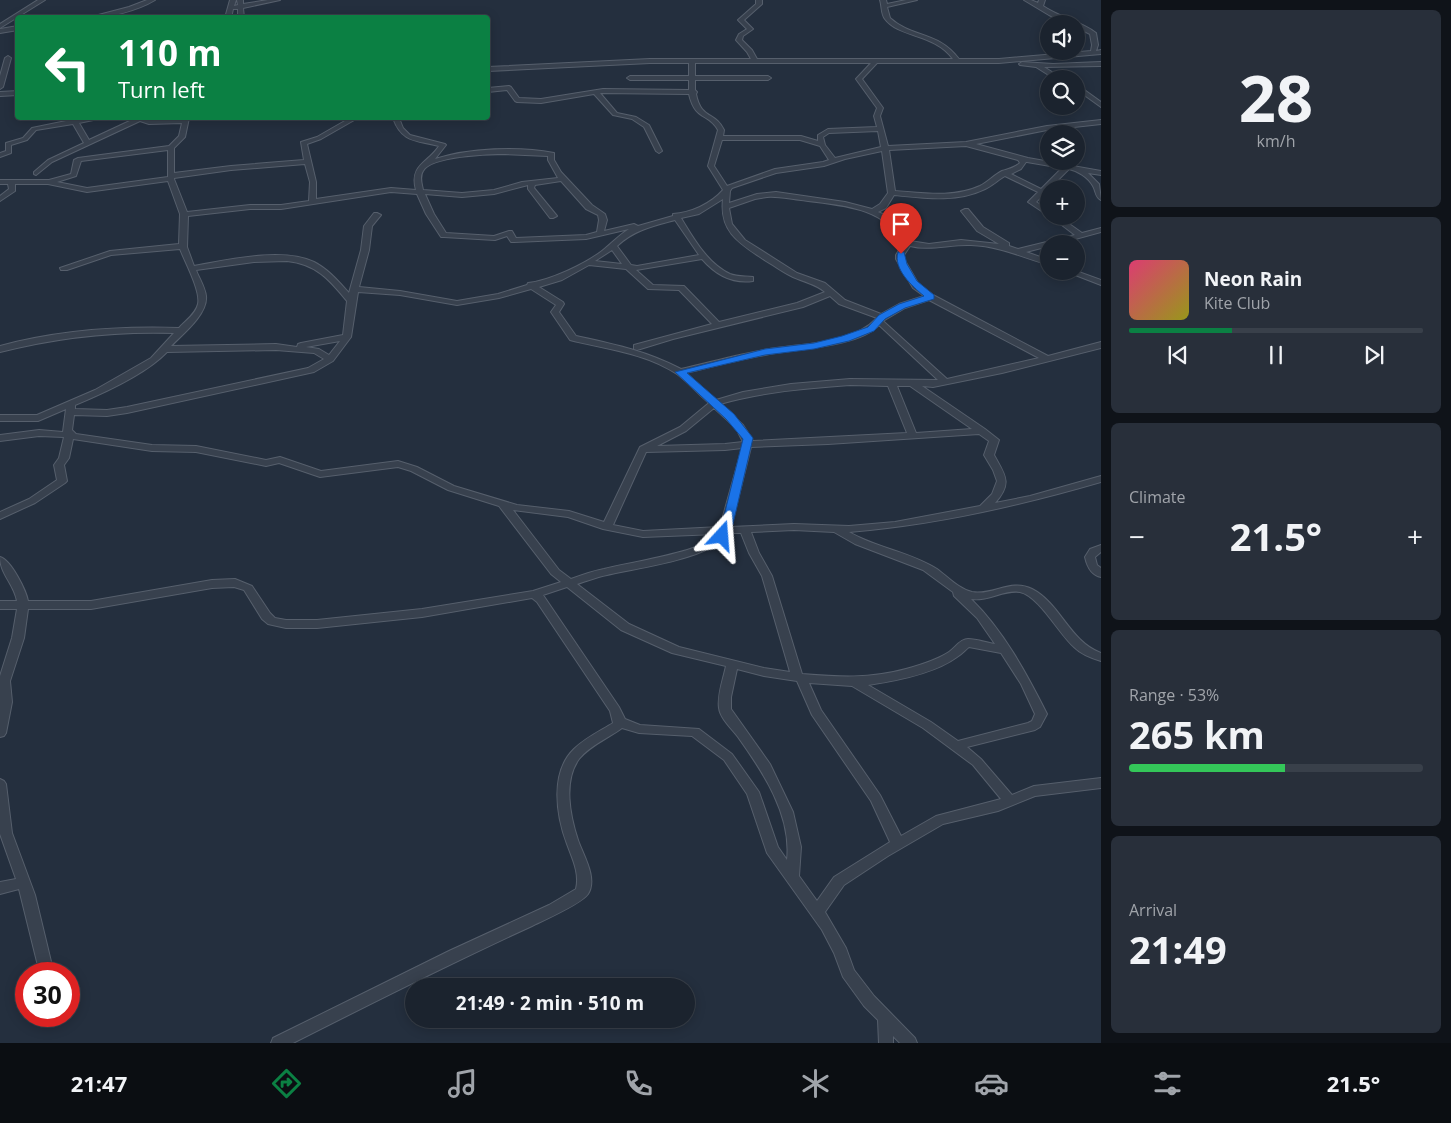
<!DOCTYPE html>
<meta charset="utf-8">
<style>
body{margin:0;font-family:"Open Sans",sans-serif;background:#282f3a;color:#f1f3f6;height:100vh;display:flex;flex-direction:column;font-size:19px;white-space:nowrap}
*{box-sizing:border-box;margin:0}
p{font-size:16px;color:#a0a4aa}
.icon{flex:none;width:28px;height:28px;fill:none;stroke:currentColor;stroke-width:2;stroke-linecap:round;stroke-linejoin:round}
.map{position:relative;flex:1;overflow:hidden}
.drawer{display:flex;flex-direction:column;gap:10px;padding:10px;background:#0f1319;width:350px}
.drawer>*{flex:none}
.banner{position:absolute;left:15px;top:15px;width:475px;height:105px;border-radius:5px;box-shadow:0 2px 12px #0003,0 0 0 1px #39404a;background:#0b8043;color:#fff;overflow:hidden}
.buttons{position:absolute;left:1040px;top:15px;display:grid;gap:10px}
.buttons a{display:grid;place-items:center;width:45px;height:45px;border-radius:50%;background:#1b232e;box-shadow:0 2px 12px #0003,0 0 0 1px #39404a;font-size:25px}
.speed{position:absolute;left:15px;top:962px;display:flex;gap:10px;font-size:25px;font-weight:700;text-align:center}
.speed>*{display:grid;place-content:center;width:65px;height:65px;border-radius:50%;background:#1b232e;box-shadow:0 2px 12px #0003,0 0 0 1px #39404a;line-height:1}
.speed .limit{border:8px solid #d22;background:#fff;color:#111}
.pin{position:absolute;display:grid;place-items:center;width:42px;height:42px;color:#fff;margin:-51px -21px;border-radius:50% 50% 50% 0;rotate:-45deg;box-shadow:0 0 5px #0007}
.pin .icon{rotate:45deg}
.me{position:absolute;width:55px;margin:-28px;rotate:19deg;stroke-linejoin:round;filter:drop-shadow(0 0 4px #0008)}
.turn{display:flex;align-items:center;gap:18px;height:105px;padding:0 20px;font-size:22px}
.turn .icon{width:65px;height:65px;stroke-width:2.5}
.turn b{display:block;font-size:35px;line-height:42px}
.big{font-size:38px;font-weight:700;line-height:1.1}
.drawer .card{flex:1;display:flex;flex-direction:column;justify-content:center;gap:8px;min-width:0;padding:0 18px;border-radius:8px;background:#282f3a}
.drawer .dial{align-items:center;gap:0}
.dial b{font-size:65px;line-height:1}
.song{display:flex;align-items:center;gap:15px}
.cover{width:60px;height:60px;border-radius:8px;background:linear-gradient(135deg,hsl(340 70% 55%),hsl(60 70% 35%))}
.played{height:5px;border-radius:2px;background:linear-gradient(90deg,#0b8043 35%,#39404a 35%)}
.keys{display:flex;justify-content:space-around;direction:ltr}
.heat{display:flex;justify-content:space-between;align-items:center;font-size:28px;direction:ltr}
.charge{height:8px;border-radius:4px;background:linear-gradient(90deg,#34c759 53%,#39404a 0)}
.trip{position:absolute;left:405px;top:978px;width:290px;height:50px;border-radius:25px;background:#1b232e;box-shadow:0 2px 12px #0003,0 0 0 1px #39404a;font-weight:700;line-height:50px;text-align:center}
.dock{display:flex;height:80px;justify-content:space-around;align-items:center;background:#0b0e12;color:#a0a4aa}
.dock .icon{width:35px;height:35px}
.dock .active{color:#0b8043}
.dock b{font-size:22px;color:#f1f3f6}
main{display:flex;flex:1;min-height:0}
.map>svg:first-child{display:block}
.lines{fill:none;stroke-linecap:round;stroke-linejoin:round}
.street-casing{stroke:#565f6c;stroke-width:2}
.street{fill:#38414e;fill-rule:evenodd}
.route{fill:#1a73e8;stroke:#114b97}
</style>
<main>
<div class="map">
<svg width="1101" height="1043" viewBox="0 0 1101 1043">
<rect width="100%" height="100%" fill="#242f3e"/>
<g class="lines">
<defs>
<g id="street">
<polygon points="38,0 45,0 0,28 0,24"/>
<path d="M147,0H155C137,11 108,18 87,18L129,7Z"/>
<polygon points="230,0 236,0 234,6 238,5 237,0 243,0 243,4 268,0 280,0 243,8 244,18 238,18 238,9 233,9 231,18 225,18"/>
<path d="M756,0H762V4L744,20L753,29L743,36L742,40L752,50L757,59H953C934,33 899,38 885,19C881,14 882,6 880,0H886L887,4L906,0H917L887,7L890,18C912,38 938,31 959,59H999L1091,51L1092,45L1090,34L1076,27V24H1069L1049,15L1024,0H1031L1038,3L1039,0H1045L1043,6C1059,17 1080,21 1096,33L1098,45L1096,51L1101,50V54L999,63H877L862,79L883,108L880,116L888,146L966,142L1047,126L1101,120V124L1047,130L976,144L1028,158L1101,171V175L1088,173L1099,184L1101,200C1095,197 1096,191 1093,186C1088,177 1078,171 1069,169L1036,202L1049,210V216L1028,202L1038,192L1005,176C998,180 992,186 985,189C956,203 924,198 894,195L886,208L878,212C893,218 903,227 910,241L929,244L961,240L999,244L977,231L961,211L965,209H968L983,227L1009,243V246L1018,249L1075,235L1050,216H1058L1082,233L1101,228V232L1057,244H1049V246L1026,252L1049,260V265C1022,257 999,246 971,245C950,244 930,251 910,246L904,255V259L919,285L933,295L1048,356L1101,342V348L1002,373L933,387L922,386L985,429L999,440L994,455C1005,475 1013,483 995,503L1030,496L1101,476V482C1019,506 934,525 849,532C877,548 910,552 937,569C948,577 959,589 972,592C993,596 1011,578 1032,589C1061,604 1069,641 1101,653V661C1091,658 1081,654 1074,647C1059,634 1039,596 1020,592C1004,589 988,602 971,599C1003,630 1027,674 1047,714L1040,727L1035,730L967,747L981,759L1012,795L1034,786L1101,778V788L1035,796L998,811L943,824L888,856L844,885L825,912L846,948L854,970L874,996L915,1038L917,1043H900L893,1036V1043H879L878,1020L864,1006L843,977L834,953L822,930L767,853L747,794L724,760L692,736L639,733L622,728C609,738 590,745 579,759C563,781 570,816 578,840C583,855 598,878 588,894C581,904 544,920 532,926C451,963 372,1003 293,1043H271L273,1038L449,951L549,905L576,889C580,873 572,858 567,844C556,815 550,772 574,749C585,738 600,731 613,723L610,711L537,602L532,598L422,617L317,628H286L268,624L262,619L244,590L234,587L212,588L91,609H28L24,638L10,681L12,702L6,733L4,736L0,737V676L12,638L17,609H0V601H17C14,584 0,574 0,557C11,560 26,590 28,601H91L212,580L235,579L252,586L270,613L275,618L286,620H317L422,609L533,591L561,582L551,574L499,506L448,490L411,471L398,467L320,477L279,463L266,466L196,452L152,451L73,439L69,458L64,465L67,481L65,483L35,503L0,519V512L29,499L57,480L54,465L59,458L64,437L39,436L0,441V435L39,430L63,432L66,409L38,421H0V415H37L95,390L151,358L174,333C114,331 59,337 0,352V346C59,330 118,326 179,328C185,321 196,314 198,304C201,291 185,262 180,249L111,255L67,270H61L60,268L110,251L179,244L180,214L168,181L87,192L48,184H15V191L0,201V196L9,189L8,184H0V180H49L71,174L74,160L78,158L169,146L179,136L182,123L149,124L140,121L52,162L36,175L34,174V172L48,160L84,143L73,124L36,130L27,140L11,145V153L0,157V153L6,151V143L23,138L32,128L71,120L70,118H76L77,119L99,118L98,119L79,123L89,140L134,119L133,118H142L149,120L183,119V118H189L185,137L174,148V173L231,166L304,160L301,142L317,137L350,118H357L356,119L321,139L307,144L316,182V199L391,188L416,190C409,165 428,163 439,146C416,140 402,143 393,118H399L403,128L410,135L445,144L446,145L435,159C469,148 519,146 554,153V160L561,172L592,205L605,214L607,220L604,231L634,224L638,226L673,216V214C690,213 711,204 723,190L708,166L718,130C709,113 695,121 689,94L600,93L617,113L636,117L649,125L662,151L659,153L656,151L644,127L632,119L613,115L594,94L541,103L517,102L515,101L507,90L488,92V88L509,86L511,87L519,98L541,99L603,89L689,90V80H630L627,78L630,76H689V63H650L488,71V67L650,59H751L747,52L736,40L739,34L747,29L738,20L756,4ZM695,63H871L856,79L877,108L874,116L877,127L828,129L818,135V141L801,136H723L724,130C715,111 701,120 696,94L697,92L695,90V80H768L771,78L768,76H695ZM878,131L881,147L835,158L825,145L823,137L829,133ZM722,140H800L820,146L829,160L823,162L775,169L727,186L714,166ZM966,146L1018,160L1020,163C1014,168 1009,169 1002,171C994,175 988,182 980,186C954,198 923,193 895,191L889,150ZM168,150V177L87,188L57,182L76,176L81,161ZM882,151L888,193L880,204L872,209L845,202L776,192L757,194L729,203L730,191L732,188L776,173L824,166L845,159ZM505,154L548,156V160L558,178L522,182L494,190L462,193L423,190C422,184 419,177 423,171C431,156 489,154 505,154ZM1026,162H1027L1062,168L1041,189L1011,174L1021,169ZM305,164L310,182L309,201L281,205H250L187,212L174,179V178L231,170ZM561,181L586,209L598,215L599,220L597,232L586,235L516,238L512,231H509L494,236L446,233L434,214L425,194L462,197L494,194L528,185V189L550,218H553L557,216L534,188L535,185ZM391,192L417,194L426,214L441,237H444L495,240L507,236L511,242H514L586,239L629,229C619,235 611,244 602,251C585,264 549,281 528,283L527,285L498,294L457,301L400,291L359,287L369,250L372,226L381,215L377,213H374L364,226L361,250L349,293C339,282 328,269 314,262C282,247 228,260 194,266L187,247L188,216L250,209H281ZM767,197C778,196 790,199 801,200C838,205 886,206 903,244L896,255V259L913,288L924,296L899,304L881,314L845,300L825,283L797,273L745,240L732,224L729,208L755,199ZM723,199C719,233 741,244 766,261C775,266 784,273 793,277C804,282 816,284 825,292L797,303L719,322L684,286L653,285L636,270L702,259C715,274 732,284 753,281V277C745,276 737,277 730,274C707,263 694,239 681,218L699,214ZM675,220L699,255L637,266L631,265L617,246C634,230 653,226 675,220ZM612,250L622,264L595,261ZM287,261C316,264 329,279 347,301L343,335L301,343L298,344L297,347L276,344L171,346C183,334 208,314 206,296C205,287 199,278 196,270L254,262ZM589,265L626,269L648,289L679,290L712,324L634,345V349L637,350L673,339L803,307L830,296L839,304L877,318C851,346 799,343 764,350C736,355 708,363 681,369C647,351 613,344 576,336L559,312L564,304L563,302L539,287L562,280ZM531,289L556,305L551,312L570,340C606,349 645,353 677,374C688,382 698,394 709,403L680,427L640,447L604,522L569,511L517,505L454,486L417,467L398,461L321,471L280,457L266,460L196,446L152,445L76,434L72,430L74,415L107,416L127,413L314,372L333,361L351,337L358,292L400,295L457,305L499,298ZM929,300L1039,358L947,379L883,321L905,308ZM879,325L938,380L850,379L791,384L743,392L716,400L686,373C712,367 739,359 765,355C794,349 859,347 879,325ZM340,341L329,355L319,349L306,347ZM276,350L314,353L324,359L308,368L127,407L107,410L75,409V405C104,393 146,374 167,352ZM850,385L888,386L907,433L753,441L743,425L720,404C763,392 806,388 850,385ZM897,386H910L972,429L916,433ZM714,408L736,428L743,442L725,444L657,446L686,431ZM979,434L989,441L984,455L993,470L997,481L992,494L980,506L895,522L849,526L794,524L731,527L751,447L828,444ZM742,448L720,527L643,531L613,525L646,452L725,450ZM513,510L568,517L603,529L643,537L717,534C706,552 626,563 604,569C593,571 582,575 571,579L559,570ZM794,530L834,532L855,544L923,570L953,592L954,596L977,618L995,644C987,643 977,639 968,639C960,639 955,648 949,652C937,660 920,665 906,669C869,679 839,677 802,674L772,576L759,553L751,532ZM727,533H741L749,553L762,576L790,672L764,668L679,647L629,624L577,584C587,581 597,577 607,575C635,568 714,559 727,533ZM567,587L621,630L672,653L726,666C723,680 717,695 719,708C720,718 732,729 738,737C763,772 792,815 787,860L778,847L759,792L732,754L699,729L640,725L625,719L619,707L543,595ZM969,647L1001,653L1021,684L1035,714L1032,721L1028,723L958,741L931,722L868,685C895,681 934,674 957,657C962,654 965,650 969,647ZM737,669L764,676L797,681L812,715L871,801L890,842L834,877L817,901L799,876L801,847L793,812L770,764L731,709V697ZM809,683L852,686L923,728L973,765L1001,799L936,816L901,836L880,795L821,710Z"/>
<polygon points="18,26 18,30 0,33 0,29"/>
<polygon points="8,56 11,58 3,87 0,89 0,76 5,58"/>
<polygon points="1022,62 1053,64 1101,62 1101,66 1044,67 1063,79 1055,79 1036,67 1020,65 1019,64"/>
<polygon points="1076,84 1101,102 1101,107 1076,89"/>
<polygon points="18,91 18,95 0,96 0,92"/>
<polygon points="1065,271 1076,271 1101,280 1101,285"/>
<path d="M1101,545V552L1095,557L1097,565L1101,568V577C1091,575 1087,566 1085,557L1090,549Z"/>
<polygon points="0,779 4,781 6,784 12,833 35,895 54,974 40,974 19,889 0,894 0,882 16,879 0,834"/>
</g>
</defs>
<!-- street casing -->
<use href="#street" class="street-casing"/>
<!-- street -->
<use href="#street" class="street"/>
</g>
<!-- route -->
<path class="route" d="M898,252H904L907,264L917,281L934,295V299L905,308L885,319L874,331L849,341L814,349L765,355L687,373L734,414L753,438L733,524L726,538H718L716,536L722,524L743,439L726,419L675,372L765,349L814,343L842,336L868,327L879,315L899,304L924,296C912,286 893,269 898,252Z"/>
</svg>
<div class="buttons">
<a><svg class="icon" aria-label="sound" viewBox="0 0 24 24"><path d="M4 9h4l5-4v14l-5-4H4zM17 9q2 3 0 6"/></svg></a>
<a><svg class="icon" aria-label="search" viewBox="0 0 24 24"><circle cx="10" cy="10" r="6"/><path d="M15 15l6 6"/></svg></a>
<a><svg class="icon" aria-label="layers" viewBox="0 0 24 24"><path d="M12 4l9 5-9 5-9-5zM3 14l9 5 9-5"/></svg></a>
<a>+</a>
<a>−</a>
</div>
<div class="speed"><div class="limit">30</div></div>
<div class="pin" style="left:901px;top:254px;background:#d93025"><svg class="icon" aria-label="arrive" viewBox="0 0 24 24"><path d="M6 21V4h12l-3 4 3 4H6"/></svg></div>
<svg class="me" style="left:722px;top:536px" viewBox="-20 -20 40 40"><path d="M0-17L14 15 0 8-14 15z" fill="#1a73e8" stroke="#fff" stroke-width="4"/></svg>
<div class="trip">21:49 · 2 min · 510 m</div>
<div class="banner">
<div class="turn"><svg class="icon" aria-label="left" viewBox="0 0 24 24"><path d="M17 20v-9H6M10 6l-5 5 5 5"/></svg><div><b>110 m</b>Turn left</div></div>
</div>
</div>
<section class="drawer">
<div class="card dial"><b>28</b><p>km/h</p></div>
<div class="card">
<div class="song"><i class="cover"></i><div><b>Neon Rain</b><p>Kite Club</p></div></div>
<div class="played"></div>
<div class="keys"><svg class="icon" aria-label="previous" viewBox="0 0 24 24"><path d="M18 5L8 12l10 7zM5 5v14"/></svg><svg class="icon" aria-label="pause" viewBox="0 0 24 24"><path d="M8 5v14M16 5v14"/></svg><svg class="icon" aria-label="next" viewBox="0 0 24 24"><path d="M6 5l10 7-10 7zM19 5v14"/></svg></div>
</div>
<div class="card"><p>Climate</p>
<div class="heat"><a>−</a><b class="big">21.5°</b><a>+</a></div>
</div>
<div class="card"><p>Range · 53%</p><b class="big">265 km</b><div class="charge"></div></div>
<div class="card"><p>Arrival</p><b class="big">21:49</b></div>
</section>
</main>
<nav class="dock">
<b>21:47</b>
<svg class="icon active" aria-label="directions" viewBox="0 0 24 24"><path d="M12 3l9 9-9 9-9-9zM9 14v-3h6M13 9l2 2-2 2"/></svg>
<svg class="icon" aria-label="music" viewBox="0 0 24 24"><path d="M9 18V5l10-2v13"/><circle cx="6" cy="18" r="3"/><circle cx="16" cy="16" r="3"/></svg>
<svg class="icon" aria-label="phone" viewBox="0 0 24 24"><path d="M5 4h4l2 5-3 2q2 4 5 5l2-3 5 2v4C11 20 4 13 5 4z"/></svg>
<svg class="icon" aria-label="climate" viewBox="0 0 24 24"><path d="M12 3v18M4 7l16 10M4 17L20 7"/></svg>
<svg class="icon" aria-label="car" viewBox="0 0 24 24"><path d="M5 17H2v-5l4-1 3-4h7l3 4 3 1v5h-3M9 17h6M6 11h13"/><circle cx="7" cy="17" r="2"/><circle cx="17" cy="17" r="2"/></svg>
<svg class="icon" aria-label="filters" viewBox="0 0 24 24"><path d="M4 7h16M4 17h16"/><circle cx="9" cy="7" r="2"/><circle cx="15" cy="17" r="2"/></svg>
<b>21.5°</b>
</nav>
